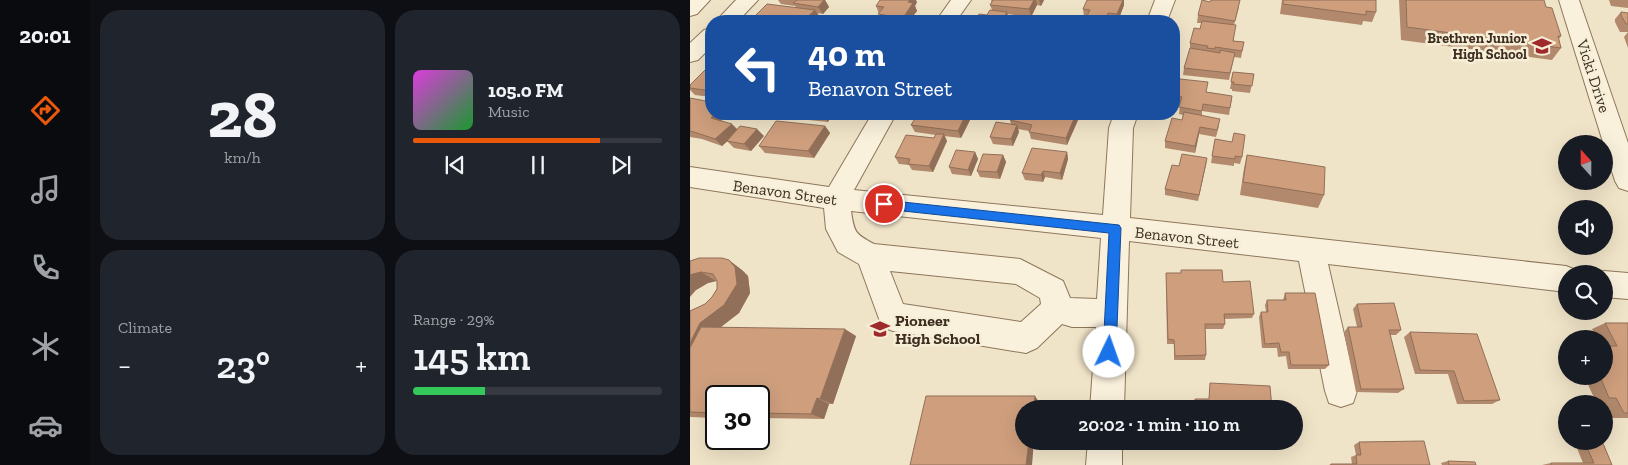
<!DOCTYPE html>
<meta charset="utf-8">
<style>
body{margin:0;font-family:"Zilla Slab",serif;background:#20242c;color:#f1f3f6;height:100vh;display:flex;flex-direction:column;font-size:19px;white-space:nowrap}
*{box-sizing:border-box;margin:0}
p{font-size:16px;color:#9ea1a6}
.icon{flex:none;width:28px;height:28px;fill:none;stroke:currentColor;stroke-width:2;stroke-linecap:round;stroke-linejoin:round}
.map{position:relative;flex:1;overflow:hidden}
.panel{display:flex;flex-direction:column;gap:10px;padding:10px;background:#0d0f14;width:600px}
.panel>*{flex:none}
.hud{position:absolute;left:15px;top:15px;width:475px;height:105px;border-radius:20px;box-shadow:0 5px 20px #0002;background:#1a4fa0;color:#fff;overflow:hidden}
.needle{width:32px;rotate:339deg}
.buttons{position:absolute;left:868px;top:135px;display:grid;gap:10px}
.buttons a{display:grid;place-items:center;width:55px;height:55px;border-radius:50%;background:#171b24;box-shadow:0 5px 20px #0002;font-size:25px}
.speed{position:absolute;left:15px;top:385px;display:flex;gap:10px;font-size:25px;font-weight:700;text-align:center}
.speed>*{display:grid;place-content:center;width:65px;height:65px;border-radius:50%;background:#171b24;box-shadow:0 5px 20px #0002;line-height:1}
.speed .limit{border:2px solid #111;border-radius:8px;background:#fff;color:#111}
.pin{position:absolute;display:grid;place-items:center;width:42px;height:42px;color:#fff;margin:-21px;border:2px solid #fff;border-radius:50%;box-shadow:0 1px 5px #0007}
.me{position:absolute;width:55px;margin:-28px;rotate:3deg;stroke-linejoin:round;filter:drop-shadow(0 0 4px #0008)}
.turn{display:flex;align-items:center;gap:18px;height:105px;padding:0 20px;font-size:22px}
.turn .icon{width:65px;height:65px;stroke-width:2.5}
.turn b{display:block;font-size:35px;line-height:42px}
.big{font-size:38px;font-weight:600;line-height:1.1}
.panel .card{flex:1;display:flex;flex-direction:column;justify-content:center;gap:8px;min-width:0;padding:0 18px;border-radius:20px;background:#20242c}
.panel .dial{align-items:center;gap:0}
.dial b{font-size:65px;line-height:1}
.song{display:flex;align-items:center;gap:15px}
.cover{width:60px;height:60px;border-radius:8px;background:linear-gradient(135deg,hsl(300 70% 55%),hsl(130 70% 35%))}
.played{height:5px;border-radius:2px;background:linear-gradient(90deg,#ea580c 75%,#363941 75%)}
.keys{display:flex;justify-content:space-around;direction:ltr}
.heat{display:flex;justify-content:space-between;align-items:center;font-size:28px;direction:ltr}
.charge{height:8px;border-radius:4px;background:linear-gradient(90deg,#34c759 29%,#363941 0)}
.panel .tiles{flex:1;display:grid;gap:10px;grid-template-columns:repeat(2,1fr)}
.trip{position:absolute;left:325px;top:400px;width:288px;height:50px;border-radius:25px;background:#171b24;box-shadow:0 5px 20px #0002;font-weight:600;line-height:50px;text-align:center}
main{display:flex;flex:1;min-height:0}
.tabs{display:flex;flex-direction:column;width:90px;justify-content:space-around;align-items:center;background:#090b0e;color:#9ea1a6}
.tabs .icon{width:35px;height:35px}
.tabs .active{color:#ea580c}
.tabs b{font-size:22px;color:#f1f3f6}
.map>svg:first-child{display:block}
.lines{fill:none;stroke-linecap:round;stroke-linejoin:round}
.minor-casing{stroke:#8d765c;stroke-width:2}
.minor{fill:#faf1dc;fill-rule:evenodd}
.wall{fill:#b2896c}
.shaded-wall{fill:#916f58}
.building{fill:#cf9f7d;stroke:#916f58}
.route{fill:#1a73e8;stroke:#114b97}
.labels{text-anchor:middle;stroke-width:5;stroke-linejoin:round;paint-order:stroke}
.far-poi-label{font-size:14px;font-weight:bold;fill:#3d2e20;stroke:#f7eed8;text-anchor:end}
.street-label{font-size:16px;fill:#3d2e20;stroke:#f7eed8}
.poi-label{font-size:16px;font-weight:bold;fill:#3d2e20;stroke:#f7eed8;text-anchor:start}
</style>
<main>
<nav class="tabs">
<b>20:01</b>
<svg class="icon active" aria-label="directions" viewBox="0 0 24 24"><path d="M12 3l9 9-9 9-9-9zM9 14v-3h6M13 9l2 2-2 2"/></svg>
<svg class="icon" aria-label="music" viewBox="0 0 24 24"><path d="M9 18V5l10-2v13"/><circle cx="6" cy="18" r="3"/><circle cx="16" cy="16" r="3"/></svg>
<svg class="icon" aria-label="phone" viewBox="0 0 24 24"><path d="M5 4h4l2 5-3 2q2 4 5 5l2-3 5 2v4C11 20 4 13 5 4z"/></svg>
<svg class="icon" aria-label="climate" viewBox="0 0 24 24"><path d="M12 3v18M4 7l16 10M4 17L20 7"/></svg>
<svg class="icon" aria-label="car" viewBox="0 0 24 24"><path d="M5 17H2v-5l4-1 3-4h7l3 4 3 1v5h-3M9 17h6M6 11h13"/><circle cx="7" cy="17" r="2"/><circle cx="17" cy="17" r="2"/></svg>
</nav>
<section class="panel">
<div class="tiles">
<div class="card dial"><b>28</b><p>km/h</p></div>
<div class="card">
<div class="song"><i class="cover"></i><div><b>105.0 FM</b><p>Music</p></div></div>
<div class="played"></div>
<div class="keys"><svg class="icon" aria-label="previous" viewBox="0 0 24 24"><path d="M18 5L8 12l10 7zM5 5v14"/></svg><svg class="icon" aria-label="pause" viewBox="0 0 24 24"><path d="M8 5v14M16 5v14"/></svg><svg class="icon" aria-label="next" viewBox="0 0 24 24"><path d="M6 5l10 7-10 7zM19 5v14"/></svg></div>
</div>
<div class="card"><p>Climate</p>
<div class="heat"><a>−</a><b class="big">23°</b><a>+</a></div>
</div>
<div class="card"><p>Range · 29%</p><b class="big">145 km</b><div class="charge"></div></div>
</div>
</section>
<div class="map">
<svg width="938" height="465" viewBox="0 0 938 465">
<rect width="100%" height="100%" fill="#f0e4c8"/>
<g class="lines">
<defs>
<g id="minor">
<polygon points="0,0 20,0 7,14 0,16"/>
<polygon points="46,0 68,0 48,21 26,21"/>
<polygon points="261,0 281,0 266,21 246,21"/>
<polygon points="465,0 485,0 477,21 457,21"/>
<polygon points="869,0 889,0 938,143 938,191 929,188 925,181"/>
<polygon points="21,28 21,47 8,60 0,62 0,43 14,30"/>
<path d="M182,114H206L164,190L413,215L419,128L424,114H448L443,128L440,218L876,266L886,270L888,274H876V292L638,264L667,391L663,403L651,407L639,403L635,391L609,261L439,241L434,409H400L406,327H382L372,324L347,348L336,353L203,331L192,327L169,264L148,252L136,229L134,208L0,187V167L139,187ZM161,211L411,238L407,299L380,298L373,281L330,259L184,244C165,234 164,232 161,211ZM200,271L326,284L350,298L351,304L331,322L213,304Z"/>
<polygon points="914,271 938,273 938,299 914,297 914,274 906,274"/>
<polygon points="398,441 432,441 432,465 396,465"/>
</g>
</defs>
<!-- minor casing -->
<use href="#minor" class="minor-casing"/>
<!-- minor -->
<use href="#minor" class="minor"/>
</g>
<!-- wall -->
<g class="wall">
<polygon points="88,0 135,0 139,7 133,14 127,13 130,17 127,20 130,20 131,21 60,21 106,7 105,6 91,4"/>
<polygon points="301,0 354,0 351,6 347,5 341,17 317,14 318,19 324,20 325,21 284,21 297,15 302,10 300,5 302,3"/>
<polygon points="592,0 686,0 686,12 682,22 673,21 672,25 590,14"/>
<polygon points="709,0 850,0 871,36 869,39 871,48 862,60 711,40"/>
<polygon points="919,0 938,0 938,8 921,6"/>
<polygon points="227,2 225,6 227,11 219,21 192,21 186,6"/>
<polygon points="434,5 428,21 383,21 398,20 397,17 394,16 393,9"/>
<polygon points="549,7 544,25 544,41 554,42 551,58 544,57 539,80 493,75 494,68 500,48 500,43 510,29 512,23 507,23 508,15"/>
<polygon points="931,12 938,13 938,48 934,37 938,32 930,32 925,22 925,19"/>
<polygon points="21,70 21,97 5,95 0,90 0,85"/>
<polygon points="543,72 564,74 560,93 542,91 542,89 540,89"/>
<polygon points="517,92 542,96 539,115 512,111 512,115 529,126 526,137 509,134 505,153 475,148 475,141 492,120 493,115 489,114 490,104 485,103 486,96"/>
<polygon points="0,98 31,121 47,130 74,136 61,151 44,148 37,141 32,146 12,139 0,137"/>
<polygon points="84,114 153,114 152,116 142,114 138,122 109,119 108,118 107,118 86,117"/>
<polygon points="283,114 271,138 254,136 257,141 243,172 222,170 219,165 209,164 205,157 244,138 246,135 225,132 221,125"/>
<polygon points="320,120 388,120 377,145 341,139 339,131 328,129 329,132 323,146 303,144 300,137 321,124"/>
<polygon points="135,126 140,133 124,158 75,153 69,146"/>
<polygon points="525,139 552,157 550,164 544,163 544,166 521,163"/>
<polygon points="285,152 288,159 281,176 262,174 259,167"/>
<polygon points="377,152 378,159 372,180 355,177 353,182 335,180 332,173"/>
<polygon points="313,155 316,162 310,179 290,177 287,171"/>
<polygon points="557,155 634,195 628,208 550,195 554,168"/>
<polygon points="517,158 508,201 475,195 475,189 489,166"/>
<polygon points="0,261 52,270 58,276 60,293 49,313 30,327 166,336 143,404 139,404 134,419 69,418 69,396 26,396 26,418 0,417 0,311 15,304 22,297 27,289 27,281 18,283 6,290"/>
<polygon points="476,273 533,282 564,314 562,318 534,319 535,324 533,329 515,329 516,355 515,360 484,360 484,344 477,344"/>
<polygon points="595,293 639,365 635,369 598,369 596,356 588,357 587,348 572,348 569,317 571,312 576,312 575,305 577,300 593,300"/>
<polygon points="667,304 711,330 706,335 700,335 714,389 708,393 666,392 654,332 658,327 667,327 663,309"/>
<polygon points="915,323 938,323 938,418 919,418 914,406 914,404 913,404 912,402 906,402 894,376 914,376 914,339 907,339 902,329"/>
<polygon points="720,332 810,400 802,404 767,404 758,374 725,374 714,337"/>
<polygon points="884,441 912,441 922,465 852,465 861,463 893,463"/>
<polygon points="669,442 740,465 639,465 641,464 662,464 661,457 666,455 664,445"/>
<polygon points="758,461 786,465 752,465 751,463"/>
</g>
<!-- shaded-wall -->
<g class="shaded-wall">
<polygon points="126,0 135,0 139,7 133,14 128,7"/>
<polygon points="220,0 226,0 227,2 225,6 227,11 219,21 214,21 213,18 218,2"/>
<polygon points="344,0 346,0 347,5 341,17 339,9"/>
<polygon points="349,0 354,0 351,6"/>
<polygon points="433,0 434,0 434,5 428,21 427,14"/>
<polygon points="125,10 130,17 126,21 113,21"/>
<polygon points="317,12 319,20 313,18"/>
<polygon points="418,13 419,21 416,21 416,19"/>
<polygon points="24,114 37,114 28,125 21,118"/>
<polygon points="133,114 142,114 138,122 132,115"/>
<polygon points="276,114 283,114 271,138 268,131"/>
<polygon points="386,114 388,120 377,145 376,138"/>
<polygon points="42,124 49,131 32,146 25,139"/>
<polygon points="327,125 329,132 323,146 321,139"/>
<polygon points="135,126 140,133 124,158 118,151"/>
<polygon points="510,127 509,134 505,153 505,146"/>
<polygon points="67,129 74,136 61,151 54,144"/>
<polygon points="254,134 257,141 243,172 239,166"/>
<polygon points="285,152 288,159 281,176 278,170"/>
<polygon points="377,152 378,159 372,180 370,173"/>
<polygon points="313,155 316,162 310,179 307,172"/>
<polygon points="517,158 516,165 508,201 509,195"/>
<polygon points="353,171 355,177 353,182 351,175"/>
<polygon points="39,260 52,270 58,276 60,293 49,313 26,331 0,356 0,343 10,323 47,284"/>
<polygon points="11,272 26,281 18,283 6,290 0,297 0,275 3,274"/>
<polygon points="155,329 166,336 143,404 130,399"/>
<polygon points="345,396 349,402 348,409 343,409"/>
<polygon points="127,398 139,404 134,419 121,414"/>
<polygon points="339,441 344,441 342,465 336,465"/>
</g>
<!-- building -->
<g class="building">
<polygon points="107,0 134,0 128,7 103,3"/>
<polygon points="190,0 220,0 218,2 223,3 213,18 188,14 194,7 186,6"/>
<polygon points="303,0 344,0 339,9 300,5"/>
<polygon points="397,0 433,0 427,14 418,13 416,19 397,16 400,10 393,9"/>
<polygon points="512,0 520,2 521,0 550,0 545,21 508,15"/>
<polygon points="593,0 686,0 686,12 676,11 676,15 593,4"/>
<polygon points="716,0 854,0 856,7 862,8 871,36 868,36 871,48 717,27"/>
<polygon points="77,4 125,10 113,21 60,21"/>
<polygon points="300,10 317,12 313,18 324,20 324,21 284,21 289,14 297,15"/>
<polygon points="931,12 938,13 938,24 936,24 931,15"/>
<polygon points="118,18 130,20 129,21 116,21"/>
<polygon points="158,18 178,21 155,21"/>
<polygon points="384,18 410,21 383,21"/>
<polygon points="512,21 546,25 543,41 554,42 552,51 525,47 525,49 517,48 518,46 500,43 504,28 510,29"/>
<polygon points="500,48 530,53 530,50 545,53 540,73 494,68"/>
<polygon points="16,69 21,70 21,91 0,88 0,85"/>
<polygon points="543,72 564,74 562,86 543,84 544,82 541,82"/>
<polygon points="490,79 518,82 516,92 542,96 540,108 513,104 512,111 489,107 492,97 486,96"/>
<polygon points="0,98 21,102 21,114 24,114 21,118 42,124 25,139 4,132 0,131"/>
<polygon points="494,112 530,119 527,130 510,127 505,146 475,141 482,118 492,120"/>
<polygon points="228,114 276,114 268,131 221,125"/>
<polygon points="323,114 386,114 376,138 339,132 342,125 320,120"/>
<polygon points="86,121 135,126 118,151 69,146"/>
<polygon points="306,122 327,125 321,139 300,137"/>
<polygon points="50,126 67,129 54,144 37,141"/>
<polygon points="544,133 555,135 552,157 545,156 545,159 522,156 525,139 542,142"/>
<polygon points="246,134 254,134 239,166 218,164 220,159 205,157 216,135 244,138"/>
<polygon points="342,148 377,152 370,173 353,171 351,175 332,173"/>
<polygon points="266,150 285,152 278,170 259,167"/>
<polygon points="293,154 313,155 307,172 287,171"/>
<polygon points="492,154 517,158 509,195 475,189 482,165 489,166"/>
<polygon points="557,155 635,167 634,195 553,182"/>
<polygon points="9,258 32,258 39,260 45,267 47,284 34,305 10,323 0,343 0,311 15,304 22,297 27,289 27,281 23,274 11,272 3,274 0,275 0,261"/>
<polygon points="491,270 532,270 533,282 560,281 564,314 534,314 535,324 515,324 516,355 485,356 484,340 478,339 476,273 491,273"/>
<polygon points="595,293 625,293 639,365 601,365 599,352 591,352 589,343 575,344 571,312 578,312 577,300 596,300"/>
<polygon points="704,303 711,330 699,330 714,389 671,389 658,327 672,327 667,304"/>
<polygon points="915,323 938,323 938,413 934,413 926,398 919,398 910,376 914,376 914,350 921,350 919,346 927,346"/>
<polygon points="11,327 155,329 130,399 127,398 121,414 69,413 69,396 26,396 26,413 0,412 0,348"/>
<polygon points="720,332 787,334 810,400 774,401 764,371 730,370"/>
<polygon points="520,383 580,386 582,409 478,409 478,401 505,402 505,399 519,399"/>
<polygon points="236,396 345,396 343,409 334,409 334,441 339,441 336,465 220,465"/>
<polygon points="734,441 740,465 641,465 641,464 667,464 666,455 671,455 669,442"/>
<polygon points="894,441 912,441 922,465 861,465 861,463 904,463"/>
<polygon points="758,461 785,462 786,465 759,465"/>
</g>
<!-- route -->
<polygon class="route" points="194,200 429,225 431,228 426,352 424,356 419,358 415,356 413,352 419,233 194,209 189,204"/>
<!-- icons -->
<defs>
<symbol id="school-bare" viewBox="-9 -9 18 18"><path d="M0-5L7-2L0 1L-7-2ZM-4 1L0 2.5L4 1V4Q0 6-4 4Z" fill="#9e2a2b" stroke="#f7eed8" stroke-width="2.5" paint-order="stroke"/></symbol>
</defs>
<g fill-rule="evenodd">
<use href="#school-bare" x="838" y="32" width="28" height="28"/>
<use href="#school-bare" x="176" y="315" width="28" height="28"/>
</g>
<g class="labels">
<!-- far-poi labels -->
<g class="far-poi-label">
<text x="837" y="43">Brethren Junior<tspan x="837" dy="16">High School</tspan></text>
</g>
<!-- street labels -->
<g class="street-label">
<text transform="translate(904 76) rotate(72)" y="6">Vicki Drive</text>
<text transform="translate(95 192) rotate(8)" y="6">Benavon Street</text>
<text transform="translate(497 237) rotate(6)" y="6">Benavon Street</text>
</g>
<!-- poi labels -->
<g class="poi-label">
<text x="205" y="326">Pioneer<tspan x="205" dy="18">High School</tspan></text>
</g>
</g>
</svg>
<div class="buttons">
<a><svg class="needle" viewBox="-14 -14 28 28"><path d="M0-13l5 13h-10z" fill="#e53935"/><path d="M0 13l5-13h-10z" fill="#9ea1a6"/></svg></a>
<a><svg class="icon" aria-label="sound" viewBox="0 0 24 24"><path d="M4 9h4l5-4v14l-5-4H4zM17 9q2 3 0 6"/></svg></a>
<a><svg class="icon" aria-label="search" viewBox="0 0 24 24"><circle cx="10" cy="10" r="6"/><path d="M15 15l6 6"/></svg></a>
<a>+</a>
<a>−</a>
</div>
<div class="speed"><div class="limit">30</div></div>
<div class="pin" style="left:194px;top:204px;background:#d93025"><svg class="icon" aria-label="arrive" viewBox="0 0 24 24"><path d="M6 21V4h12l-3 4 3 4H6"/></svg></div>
<svg class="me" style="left:419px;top:352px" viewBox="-20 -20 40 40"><circle r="19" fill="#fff"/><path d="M0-13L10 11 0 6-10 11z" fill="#1a73e8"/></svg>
<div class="trip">20:02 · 1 min · 110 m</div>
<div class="hud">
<div class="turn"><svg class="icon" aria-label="left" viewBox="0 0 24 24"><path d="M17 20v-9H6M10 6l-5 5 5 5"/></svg><div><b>40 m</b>Benavon Street</div></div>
</div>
</div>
</main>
